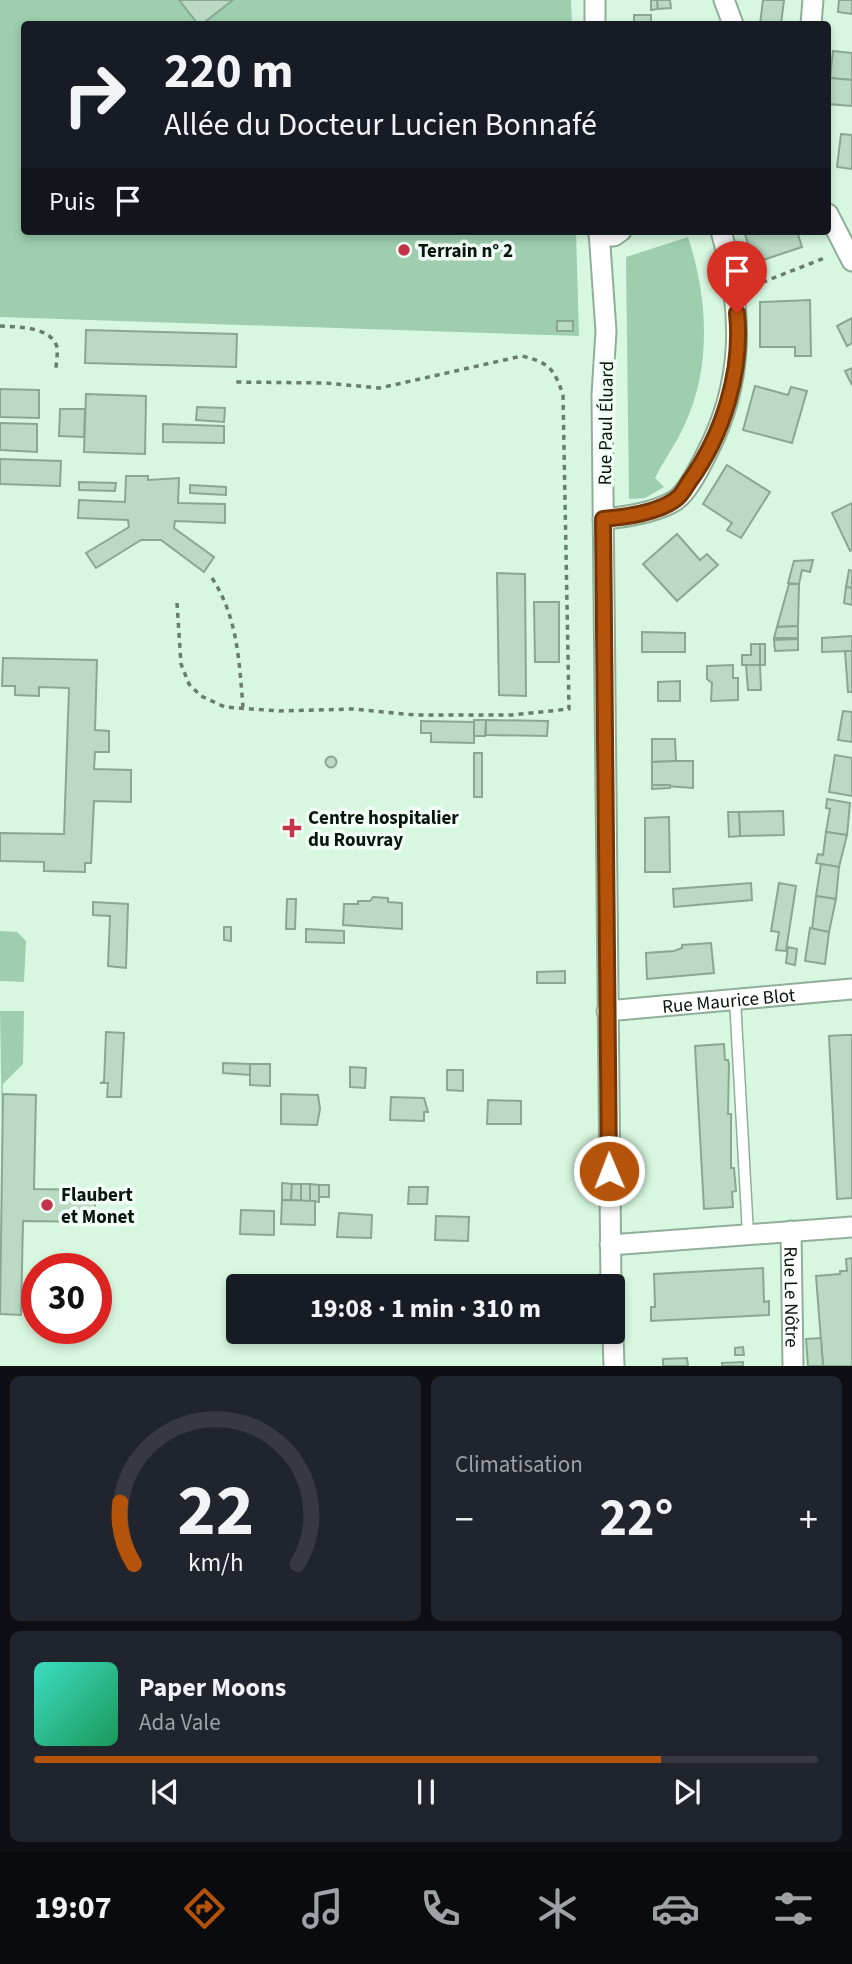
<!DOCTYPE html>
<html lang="fr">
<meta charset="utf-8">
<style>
body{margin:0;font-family:"Source Sans 3",sans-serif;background:#20242c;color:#f1f3f6;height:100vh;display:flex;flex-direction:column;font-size:26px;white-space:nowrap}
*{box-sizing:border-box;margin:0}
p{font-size:23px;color:#9ea1a6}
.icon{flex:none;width:38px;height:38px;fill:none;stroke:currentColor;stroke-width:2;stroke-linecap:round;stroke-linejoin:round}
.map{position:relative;height:1366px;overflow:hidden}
.side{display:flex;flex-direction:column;gap:10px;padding:10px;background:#0d0f14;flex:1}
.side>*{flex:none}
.banner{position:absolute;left:21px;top:21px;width:810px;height:214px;border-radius:7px;box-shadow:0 4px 10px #0003;background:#171b24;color:#f1f3f6;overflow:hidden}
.speed{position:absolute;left:21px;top:1253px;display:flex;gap:14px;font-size:35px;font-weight:700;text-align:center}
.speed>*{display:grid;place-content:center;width:91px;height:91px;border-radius:50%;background:#171b24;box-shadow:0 4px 10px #0003;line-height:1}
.speed .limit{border:10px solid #d22;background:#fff;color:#111}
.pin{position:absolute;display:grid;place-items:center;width:60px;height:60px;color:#fff;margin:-72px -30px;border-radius:50% 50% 50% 0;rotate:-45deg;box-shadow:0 0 7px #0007}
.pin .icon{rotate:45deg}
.me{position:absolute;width:77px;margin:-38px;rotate:359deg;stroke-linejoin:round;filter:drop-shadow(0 0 5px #0008)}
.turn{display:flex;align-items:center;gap:24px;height:147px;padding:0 28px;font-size:32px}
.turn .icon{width:91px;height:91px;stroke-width:2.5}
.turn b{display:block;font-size:49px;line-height:60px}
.then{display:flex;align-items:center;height:66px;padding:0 28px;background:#0003;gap:14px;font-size:26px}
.big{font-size:52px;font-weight:700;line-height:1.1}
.side .widget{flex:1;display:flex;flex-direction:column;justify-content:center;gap:10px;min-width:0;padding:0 24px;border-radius:10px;background:#20242c}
.side .dial{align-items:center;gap:0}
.dial svg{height:182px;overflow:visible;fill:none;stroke:#363941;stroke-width:7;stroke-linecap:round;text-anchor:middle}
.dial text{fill:#f1f3f6;stroke:none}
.song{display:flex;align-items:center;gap:21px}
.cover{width:84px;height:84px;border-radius:10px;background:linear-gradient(135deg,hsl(170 70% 55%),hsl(150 70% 35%))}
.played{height:7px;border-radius:4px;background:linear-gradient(90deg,#b45309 80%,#363941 80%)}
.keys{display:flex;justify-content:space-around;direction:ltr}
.heat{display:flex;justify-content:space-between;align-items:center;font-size:38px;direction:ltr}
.side .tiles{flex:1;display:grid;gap:10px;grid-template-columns:1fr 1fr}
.widget:last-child{grid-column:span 2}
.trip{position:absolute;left:226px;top:1274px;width:399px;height:70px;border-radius:7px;background:#171b24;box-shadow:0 4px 10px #0003;font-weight:700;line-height:70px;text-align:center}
.tabs{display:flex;height:112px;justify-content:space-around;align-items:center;background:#090b0e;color:#9ea1a6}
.tabs .icon{width:49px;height:49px}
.tabs .on{color:#b45309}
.tabs b{font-size:32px;color:#f1f3f6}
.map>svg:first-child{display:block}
.green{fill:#9eceae}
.building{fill:#badac4;stroke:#89a892;stroke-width:2}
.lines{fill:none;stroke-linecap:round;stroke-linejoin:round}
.service-casing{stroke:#90af99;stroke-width:13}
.minor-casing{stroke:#90af99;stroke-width:23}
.path{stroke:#687d6e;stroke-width:3.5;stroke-dasharray:5 5;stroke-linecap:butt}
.service{stroke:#fff;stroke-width:10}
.minor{stroke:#fff;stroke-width:19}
.route-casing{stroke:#753606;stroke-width:18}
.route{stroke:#b45309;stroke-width:12}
.poi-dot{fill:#c3334a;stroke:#f2fff6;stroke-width:2.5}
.labels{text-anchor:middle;stroke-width:7;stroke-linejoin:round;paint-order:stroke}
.poi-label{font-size:19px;font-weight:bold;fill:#09150d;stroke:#f2fff6;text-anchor:start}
.street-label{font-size:19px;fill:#09150d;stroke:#f2fff6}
</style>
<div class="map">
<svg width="852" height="1366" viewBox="0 0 852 1366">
<rect width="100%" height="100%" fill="#d7f7e0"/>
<!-- green -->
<g class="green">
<polygon points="0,0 571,0 572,24 24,24 24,231 576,231 579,336 0,317"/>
<path d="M688,237C708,298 712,367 684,426C676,444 664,460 655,478L664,487L645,498L629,499L626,257Z"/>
<polygon points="0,931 17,932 26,941 24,982 0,981"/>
<polygon points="0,1011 24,1011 23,1064 3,1084 2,1127"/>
</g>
<!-- building -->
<g class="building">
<polygon points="179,0 233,0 202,24 198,24"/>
<polygon points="651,0 657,0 658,9 651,10"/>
<polygon points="657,0 670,0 671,8 658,9"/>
<polygon points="763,0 784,0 781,24 760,24"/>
<polygon points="839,0 852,0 852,14 838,12"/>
<rect x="634" y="15" width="17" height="9"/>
<polygon points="833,51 852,53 852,80 830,78"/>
<polygon points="830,78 852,80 852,106 828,104"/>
<polygon points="841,134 852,135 852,169 837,167"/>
<polygon points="744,231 797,231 802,247 754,263"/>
<polygon points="810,300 811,356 795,356 795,347 760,347 760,302"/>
<polygon points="852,318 852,343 847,346 837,326"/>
<rect x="557" y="321" width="16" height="10"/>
<polygon points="86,330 237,334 236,367 85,363"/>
<polygon points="852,368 852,385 845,371"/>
<polygon points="755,386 788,395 791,387 807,391 792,443 743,430"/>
<polygon points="0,389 39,390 39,418 0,417"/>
<polygon points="86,394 146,396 145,454 84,452"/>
<polygon points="197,407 225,408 224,422 196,420"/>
<polygon points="60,409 85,409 84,437 59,436"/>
<polygon points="0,423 37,424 37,452 0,450"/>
<polygon points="163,424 224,426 224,443 163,442"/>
<polygon points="0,459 61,461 60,486 0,484"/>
<polygon points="727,465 770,492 741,538 727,530 732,523 703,504"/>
<polygon points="126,476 148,476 148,480 179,478 178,503 225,504 225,523 175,521 174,528 214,557 204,572 161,540 141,540 96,568 86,553 129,527 128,520 78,518 79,500 125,502"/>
<polygon points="79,482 116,483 115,491 79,490"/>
<polygon points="190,485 226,487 226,495 190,493"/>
<polygon points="852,503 852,550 850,551 832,513"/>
<polygon points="677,534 700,560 707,554 718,565 677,601 643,564"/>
<polygon points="813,560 810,572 802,570 799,584 788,583 794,561"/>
<polygon points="849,570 852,571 852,588 846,587"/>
<polygon points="497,573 525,574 526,696 499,695"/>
<polygon points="789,584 799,584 798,626 777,627"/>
<polygon points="846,587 852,588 852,605 844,603"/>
<polygon points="534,602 559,602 559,662 535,662"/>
<polygon points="798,626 798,638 774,638 777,627"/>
<polygon points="642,632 685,633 685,652 642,652"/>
<polygon points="852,636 852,651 822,652 822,638"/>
<polygon points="798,639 798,650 775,651 774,640"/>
<polygon points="751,644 760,644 760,665 742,665 742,655 751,655"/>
<rect x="760" y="644" width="5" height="21"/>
<polygon points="845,651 852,651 852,692 848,692"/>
<polygon points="3,658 97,660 95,730 109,731 109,752 95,752 94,769 131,770 131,802 94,801 91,863 85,863 85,872 44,871 44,862 0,861 0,833 64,834 69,688 39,687 39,696 15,695 15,686 2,686"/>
<polygon points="733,665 733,678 738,678 738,700 711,701 712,683 707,679 707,666"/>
<polygon points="746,665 760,665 761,690 748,690"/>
<polygon points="680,681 680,701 658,701 658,682"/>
<polygon points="843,711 852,712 852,742 838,740"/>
<polygon points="474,720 486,720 485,736 474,736"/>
<polygon points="486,720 548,721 547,736 486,735"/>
<polygon points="421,721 474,722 474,743 431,742 431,733 421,733"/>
<polygon points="652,739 675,739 676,761 652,762"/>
<rect x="474" y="753" width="8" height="44"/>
<polygon points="835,755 852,758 852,796 829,792"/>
<circle cx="331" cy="762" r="5.5"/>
<polygon points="676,761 693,761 693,788 652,785 652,762"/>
<polygon points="652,785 670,785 670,788 652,789"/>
<polygon points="827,799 850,803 847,835 826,832 830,809 826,808"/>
<polygon points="783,811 784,835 740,836 739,812"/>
<polygon points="728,812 739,812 740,836 729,837"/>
<polygon points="669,817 670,872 645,872 645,818"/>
<polygon points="826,832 847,835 839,867 816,863 818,854 823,855"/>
<polygon points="821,864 839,867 836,899 816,896"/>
<polygon points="751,883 752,900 674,907 673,889"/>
<polygon points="779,883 796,886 786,951 776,950 779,932 771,931"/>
<polygon points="816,896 836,899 829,932 812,929"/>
<polygon points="373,897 388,898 388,902 402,903 402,929 343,925 344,904 358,904 358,901 370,901"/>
<polygon points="287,899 296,899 295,929 286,929"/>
<polygon points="93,902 128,904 126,968 108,966 110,916 93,915"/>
<polygon points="224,927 231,927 231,941 224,940"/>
<polygon points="810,928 829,932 825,964 805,961"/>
<polygon points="306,929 344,931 344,943 306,942"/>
<polygon points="711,943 714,973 647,979 646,953 674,951 682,948 682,945"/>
<polygon points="788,947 797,949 795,965 786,963"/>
<polygon points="565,971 565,983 537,983 537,972"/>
<polygon points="106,1032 124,1033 121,1097 107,1097 108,1083 100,1083 104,1082"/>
<polygon points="845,1035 852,1035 852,1198 837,1199 829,1036"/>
<polygon points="724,1044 725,1060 728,1060 729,1064 728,1114 731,1114 731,1168 734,1168 736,1191 732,1192 733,1207 704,1209 695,1046"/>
<polygon points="223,1063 250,1064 250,1075 223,1073"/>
<polygon points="250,1064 270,1064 270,1086 250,1085"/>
<polygon points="350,1067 366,1068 365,1088 350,1087"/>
<polygon points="447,1070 463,1070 463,1091 447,1090"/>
<polygon points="3,1094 36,1095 34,1189 95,1190 95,1222 23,1221 21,1315 0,1314"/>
<polygon points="281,1094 318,1095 320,1109 317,1125 281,1124"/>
<polygon points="391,1097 424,1098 428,1112 424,1112 424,1121 390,1120"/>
<polygon points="488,1100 521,1101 521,1124 487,1124"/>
<polygon points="282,1183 292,1184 291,1200 282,1200"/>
<polygon points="292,1184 301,1184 301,1201 291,1200"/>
<rect x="301" y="1184" width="9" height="17"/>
<polygon points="310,1184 319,1185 319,1202 310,1201"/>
<rect x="319" y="1185" width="10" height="12"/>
<polygon points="409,1187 428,1187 427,1204 408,1204"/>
<polygon points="282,1200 315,1201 315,1225 281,1224"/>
<polygon points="241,1210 274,1211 274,1235 240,1234"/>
<polygon points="339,1213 372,1215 371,1238 337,1237"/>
<polygon points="436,1216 469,1217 468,1241 435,1240"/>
<polygon points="852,1258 852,1366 823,1366 816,1276 840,1274 840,1271 847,1271 846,1259"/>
<polygon points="763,1268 764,1302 769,1301 769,1315 651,1321 651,1307 655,1307 654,1274"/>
<polygon points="821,1338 823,1366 808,1366 806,1339"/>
<polygon points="743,1347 744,1355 735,1355 735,1348"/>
<polygon points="687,1358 688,1366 663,1366 663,1359"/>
<polygon points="743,1362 743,1366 722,1366 722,1363"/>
</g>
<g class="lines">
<defs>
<polyline id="service" points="735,999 748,1234"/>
<g id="minor">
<polyline points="595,0 595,24"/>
<polyline points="724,0 733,24"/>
<polyline points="811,24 813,0"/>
<polyline points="828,214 852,261"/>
<polyline points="599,231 606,331 602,395 611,1286"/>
<polyline points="599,236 614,236 621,231"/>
<path d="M603,519C626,517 656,513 676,500C688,491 699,469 706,455C745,381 743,310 721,231"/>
<path id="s1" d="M607,1011L852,989"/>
<path id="s2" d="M791,1231L793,1366"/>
<polyline points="610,1245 852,1227"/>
<polyline points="612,1305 614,1366"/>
</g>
</defs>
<!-- service casing -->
<use href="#service" class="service-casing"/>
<!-- minor casing -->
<use href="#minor" class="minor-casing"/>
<!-- path -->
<g class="path">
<polyline points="753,286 827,257"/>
<path d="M0,326C16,327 51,326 57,347C58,353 56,364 56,370"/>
<path d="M212,578C238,618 239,661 243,707"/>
<path d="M177,603L181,664L189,684L201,696L225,707L279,711L353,709L415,715H512L569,709L563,395C554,368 549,363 522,356L380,388L325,383L235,382"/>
</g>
<!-- service -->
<use href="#service" class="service"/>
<!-- minor -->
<use href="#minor" class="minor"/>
</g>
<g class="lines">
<defs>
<path id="route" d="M609,1171L603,519C626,517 658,513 676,499C681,496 686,487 689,482C723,435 743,371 737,313"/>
</defs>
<!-- route casing -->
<use href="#route" class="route-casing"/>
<!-- route -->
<use href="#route" class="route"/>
</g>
<!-- markers -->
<g class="poi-dot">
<circle cx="404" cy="250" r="7"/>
<path d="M288.5 817.5h7v7h7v7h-7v7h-7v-7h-7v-7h7z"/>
<circle cx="47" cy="1205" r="7"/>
</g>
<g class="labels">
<!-- poi labels -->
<g class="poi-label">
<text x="418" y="257">Terrain n° 2</text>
<text x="308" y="824">Centre hospitalier<tspan x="308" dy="22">du Rouvray</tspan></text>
<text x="61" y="1201">Flaubert<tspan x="61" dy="22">et Monet</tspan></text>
</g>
<!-- street labels -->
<g class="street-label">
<text transform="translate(605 423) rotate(-89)" y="7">Rue Paul Éluard</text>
<text dy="7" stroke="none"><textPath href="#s1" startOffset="122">Rue Maurice Blot</textPath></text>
<text dy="7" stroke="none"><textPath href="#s2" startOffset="66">Rue Le Nôtre</textPath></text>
</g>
</g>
</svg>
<div class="speed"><div class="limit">30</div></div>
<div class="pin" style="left:737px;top:313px;background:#d93025"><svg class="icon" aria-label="arrive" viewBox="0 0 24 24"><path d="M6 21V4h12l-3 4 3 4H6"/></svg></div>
<svg class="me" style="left:609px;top:1171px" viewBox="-20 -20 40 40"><circle r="17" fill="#b45309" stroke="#fff" stroke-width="3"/><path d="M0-11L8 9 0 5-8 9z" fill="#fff"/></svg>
<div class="trip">19:08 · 1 min · 310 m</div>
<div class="banner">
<div class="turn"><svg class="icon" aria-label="right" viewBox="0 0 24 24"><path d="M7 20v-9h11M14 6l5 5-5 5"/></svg><div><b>220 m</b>Allée du Docteur Lucien Bonnafé</div></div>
<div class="then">Puis<svg class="icon" aria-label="arrive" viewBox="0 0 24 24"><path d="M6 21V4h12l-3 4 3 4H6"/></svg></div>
</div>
</div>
<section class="side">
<div class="tiles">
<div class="widget dial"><svg viewBox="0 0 100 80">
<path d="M14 69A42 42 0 1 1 86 69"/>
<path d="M14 69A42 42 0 0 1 8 42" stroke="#b45309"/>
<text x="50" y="56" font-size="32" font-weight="700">22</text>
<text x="50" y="72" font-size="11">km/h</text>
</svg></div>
<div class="widget"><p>Climatisation</p>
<div class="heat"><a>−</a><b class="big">22°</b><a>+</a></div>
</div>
<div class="widget">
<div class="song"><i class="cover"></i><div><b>Paper Moons</b><p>Ada Vale</p></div></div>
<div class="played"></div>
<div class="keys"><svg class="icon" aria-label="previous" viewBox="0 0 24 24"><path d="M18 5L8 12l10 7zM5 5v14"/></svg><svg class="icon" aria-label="pause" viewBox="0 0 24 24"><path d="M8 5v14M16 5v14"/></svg><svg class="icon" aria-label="next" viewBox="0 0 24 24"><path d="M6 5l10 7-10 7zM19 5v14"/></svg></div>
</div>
</div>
</section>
<nav class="tabs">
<b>19:07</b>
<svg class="icon on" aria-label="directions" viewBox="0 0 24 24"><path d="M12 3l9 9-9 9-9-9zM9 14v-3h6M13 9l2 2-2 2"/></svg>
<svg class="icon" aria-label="music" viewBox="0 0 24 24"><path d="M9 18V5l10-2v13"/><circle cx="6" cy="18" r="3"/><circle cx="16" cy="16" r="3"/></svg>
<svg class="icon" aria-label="phone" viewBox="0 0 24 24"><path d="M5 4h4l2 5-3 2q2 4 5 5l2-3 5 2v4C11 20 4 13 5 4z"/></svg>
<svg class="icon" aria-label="climate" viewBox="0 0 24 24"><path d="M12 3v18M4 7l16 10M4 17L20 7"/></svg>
<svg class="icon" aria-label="car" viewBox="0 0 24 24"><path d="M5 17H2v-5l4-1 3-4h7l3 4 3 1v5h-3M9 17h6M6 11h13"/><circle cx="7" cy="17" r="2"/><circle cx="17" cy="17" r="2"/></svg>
<svg class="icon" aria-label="filters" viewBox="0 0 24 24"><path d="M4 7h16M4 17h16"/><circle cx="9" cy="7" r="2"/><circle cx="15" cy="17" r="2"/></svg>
</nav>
